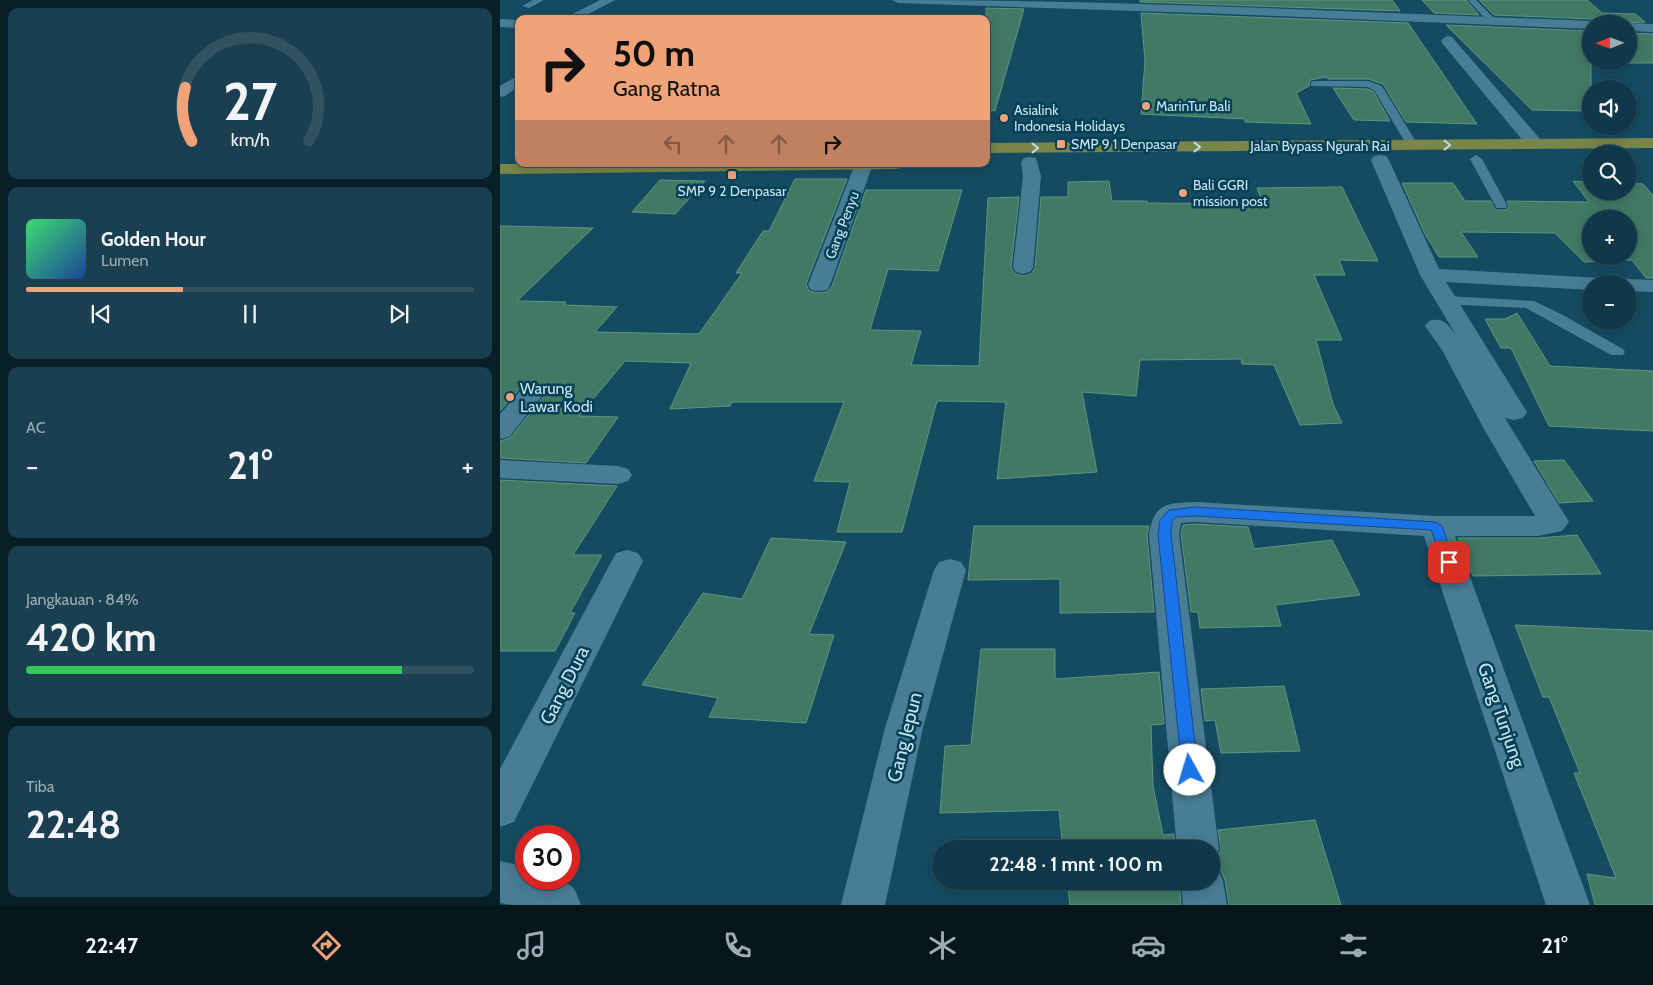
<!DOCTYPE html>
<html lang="id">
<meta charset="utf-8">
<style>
body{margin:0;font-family:Cabin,sans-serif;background:#193f50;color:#f1f3f6;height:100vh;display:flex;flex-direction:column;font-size:19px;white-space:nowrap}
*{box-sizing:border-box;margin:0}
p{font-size:16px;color:#9cacb4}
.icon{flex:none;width:28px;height:28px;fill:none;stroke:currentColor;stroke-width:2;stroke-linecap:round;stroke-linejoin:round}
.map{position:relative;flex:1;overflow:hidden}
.details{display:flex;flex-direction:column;gap:8px;padding:8px;background:#091f28;width:500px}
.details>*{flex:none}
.banner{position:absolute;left:15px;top:15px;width:475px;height:152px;border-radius:10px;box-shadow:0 2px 12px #0003,0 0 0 1px #305261;background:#f0a278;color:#111;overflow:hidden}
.needle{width:32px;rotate:269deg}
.buttons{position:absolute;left:1082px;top:15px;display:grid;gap:10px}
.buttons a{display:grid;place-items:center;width:55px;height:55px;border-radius:50%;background:#103849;box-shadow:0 2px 12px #0003,0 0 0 1px #305261;font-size:25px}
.speed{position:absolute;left:15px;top:825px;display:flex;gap:10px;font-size:25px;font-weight:700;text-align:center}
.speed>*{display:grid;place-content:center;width:65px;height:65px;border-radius:50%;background:#103849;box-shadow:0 2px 12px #0003,0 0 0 1px #305261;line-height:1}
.speed .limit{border:8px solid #d22;background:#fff;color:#111}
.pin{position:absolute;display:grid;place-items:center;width:42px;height:42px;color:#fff;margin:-21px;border-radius:10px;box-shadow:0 2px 8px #0006}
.me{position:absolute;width:55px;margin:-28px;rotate:354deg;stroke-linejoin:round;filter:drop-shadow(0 0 4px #0008)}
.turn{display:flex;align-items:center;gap:18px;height:105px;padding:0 15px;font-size:22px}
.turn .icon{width:65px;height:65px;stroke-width:2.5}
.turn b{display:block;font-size:35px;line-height:42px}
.lanes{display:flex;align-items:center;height:48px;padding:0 15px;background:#0003;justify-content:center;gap:25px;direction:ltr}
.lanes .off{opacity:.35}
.big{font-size:38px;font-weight:800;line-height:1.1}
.details .tile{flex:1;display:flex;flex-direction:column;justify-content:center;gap:8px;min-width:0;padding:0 18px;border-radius:10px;background:#193f50}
.details .dial{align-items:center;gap:0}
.dial svg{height:130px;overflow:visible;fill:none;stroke:#305261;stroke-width:7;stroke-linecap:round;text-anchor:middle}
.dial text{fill:#f1f3f6;stroke:none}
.song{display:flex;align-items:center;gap:15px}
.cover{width:60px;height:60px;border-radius:8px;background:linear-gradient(135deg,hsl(140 70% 55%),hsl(220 70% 35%))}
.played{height:5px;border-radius:2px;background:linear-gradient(90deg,#f0a278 35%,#305261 35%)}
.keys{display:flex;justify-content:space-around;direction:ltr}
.heat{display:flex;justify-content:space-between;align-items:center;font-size:28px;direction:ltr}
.charge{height:8px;border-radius:4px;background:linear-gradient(90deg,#34c759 84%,#305261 0)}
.trip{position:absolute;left:432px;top:840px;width:288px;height:50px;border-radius:25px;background:#103849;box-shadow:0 2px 12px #0003,0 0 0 1px #305261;font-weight:800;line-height:50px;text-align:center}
.menu{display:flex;height:80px;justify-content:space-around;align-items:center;background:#06161d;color:#9cacb4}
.menu .icon{width:35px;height:35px}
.menu .on{color:#f0a278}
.menu b{font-size:22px;color:#f1f3f6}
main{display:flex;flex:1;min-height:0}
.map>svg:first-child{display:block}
.building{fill:#427965;stroke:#5e9682;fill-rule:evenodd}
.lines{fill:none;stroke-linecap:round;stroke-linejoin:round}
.service{fill:#497d95;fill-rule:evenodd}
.minor{fill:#497d95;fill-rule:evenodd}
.trunk{fill:#7a854a;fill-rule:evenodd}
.oneway{stroke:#c1dadf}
.route{fill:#1a73e8;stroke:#114b97}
.poi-dot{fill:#f0a278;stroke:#054056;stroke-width:2}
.labels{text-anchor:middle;stroke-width:5;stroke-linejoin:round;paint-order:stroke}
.far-poi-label{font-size:14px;fill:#c9e3f0;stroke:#054056;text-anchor:start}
.far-street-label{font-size:14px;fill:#c9e3f0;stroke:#054056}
.poi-label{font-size:16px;fill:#c9e3f0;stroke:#054056;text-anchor:start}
.near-street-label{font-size:19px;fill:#c9e3f0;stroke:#054056}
</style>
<main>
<section class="details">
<div class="tile dial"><svg viewBox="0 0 100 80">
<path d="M14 69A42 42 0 1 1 86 69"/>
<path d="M14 69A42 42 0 0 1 10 36" stroke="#f0a278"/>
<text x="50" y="56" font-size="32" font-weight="700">27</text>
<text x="50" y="72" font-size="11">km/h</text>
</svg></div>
<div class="tile">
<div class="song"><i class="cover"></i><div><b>Golden Hour</b><p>Lumen</p></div></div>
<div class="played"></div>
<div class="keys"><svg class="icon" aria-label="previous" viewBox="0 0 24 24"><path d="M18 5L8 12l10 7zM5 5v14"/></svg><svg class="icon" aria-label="pause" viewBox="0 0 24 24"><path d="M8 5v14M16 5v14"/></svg><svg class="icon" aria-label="next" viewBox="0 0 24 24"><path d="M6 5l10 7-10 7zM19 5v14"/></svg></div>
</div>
<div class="tile"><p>AC</p>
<div class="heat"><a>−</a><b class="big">21°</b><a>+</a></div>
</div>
<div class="tile"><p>Jangkauan · 84%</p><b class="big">420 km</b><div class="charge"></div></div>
<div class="tile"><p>Tiba</p><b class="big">22:48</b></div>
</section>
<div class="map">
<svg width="1153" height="905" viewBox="0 0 1153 905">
<rect width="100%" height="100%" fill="#154b61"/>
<!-- building -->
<g class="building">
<polygon points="640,0 892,0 900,11 640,2"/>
<polygon points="922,0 966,0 979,15 934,13"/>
<polygon points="979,0 1087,0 1102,13 1135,14 1145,22 1098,24 1091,19 994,15"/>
<polygon points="486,8 524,9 495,111 486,110"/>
<polygon points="641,13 908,23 977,124 906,122 883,84 868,79 828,79 826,77 810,80 809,86 796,93 811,124 745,122 745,119 641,114 645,61"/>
<polygon points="946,25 1091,31 1091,61 1129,61 1129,33 1153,34 1153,63 1091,63 1091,111 1032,110"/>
<polygon points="833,88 867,89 873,91 890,121 854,120"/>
<polygon points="295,179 347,179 306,284 309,291 319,293 327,292 332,286 366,190 462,190 438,271 388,269 370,330 421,331 411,365 479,366 488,198 519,197 511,268 515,274 524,276 531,274 535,268 541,197 568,197 568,182 609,181 612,201 647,201 647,203 763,204 757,188 842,187 878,261 839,260 845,275 814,275 842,340 816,340 833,404 842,423 800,425 774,365 742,364 741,359 640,360 636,396 582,392 597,472 497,479 506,402 437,401 402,532 337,532 350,482 314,481 344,402 232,402 230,406 170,409 191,363 125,361 79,416 118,417 86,463 0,458 0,441 10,438 45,395 40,388 31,385 20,388 0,411 0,226 93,228 17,301 66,302 64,305 117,307 95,332 199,334 242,273 236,273 263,231 269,231"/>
<polygon points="160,180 205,181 175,214 132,212"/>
<path d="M1073,181L1091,182V191H1129V183L1143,184L1153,195V278H1146L1132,260L1084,262L1055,233L961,232L978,257H939L925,234L902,183H953L965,201H991L995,210H1006L1009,206L1007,201L1089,202ZM1091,219H1129V256H1091Z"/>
<polygon points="1017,313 1050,366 1153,371 1153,431 1049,426 1011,348 1001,348 985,319 1005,319"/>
<polygon points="1064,460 1093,501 1059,503 1034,461"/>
<polygon points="0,480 117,486 73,555 102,555 70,613 75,613 55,651 0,651"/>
<polygon points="695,524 748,527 754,549 832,540 860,595 775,605 781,626 700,628 698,612 691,612 681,534 683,525"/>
<polygon points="474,526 649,526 647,534 654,612 560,613 560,579 468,580"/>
<polygon points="1077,535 1101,574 973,576 958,538 1038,538"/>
<polygon points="271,538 346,542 309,634 334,635 306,723 209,717 218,698 142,685 203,593 242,599"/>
<polygon points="1015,625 1153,631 1153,905 1095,905 1087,874 1116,878 1074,773 1080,773 1049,697 1043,697"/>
<polygon points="481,649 555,649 555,679 659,672 664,724 651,725 653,786 663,835 674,834 675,849 563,849 559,810 440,813 445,746 471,745"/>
<polygon points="784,686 800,751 721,753 715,720 705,721 701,689"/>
<polygon points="815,820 841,905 729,905 725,880 719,865 714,863 721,849 718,830"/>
<polygon points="567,881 679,881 681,905 570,905"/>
</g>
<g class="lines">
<!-- service -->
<g class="service">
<polygon points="33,0 44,0 29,8 22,6"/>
<polygon points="968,0 976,0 994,18 994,22 988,22"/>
<polygon points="814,81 868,81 882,86 918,145 912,148 908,147 874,90 867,87 811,86 811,82"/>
<polygon points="976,155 982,159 1007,205 1006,208 996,208 995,205 970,159"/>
<polygon points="947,296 1034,301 1061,314 1123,349 1125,352 1123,355 1111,355 1026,308 942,304 939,301 942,298"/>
</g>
<!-- minor -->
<g class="minor">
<polygon points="100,0 115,0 79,19 63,19"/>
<path d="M392,0C625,0 858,12 1091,21L1096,24H1091V29L727,14L398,3Z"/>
<polygon points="0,19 19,20 19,28 0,27"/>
<polygon points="1129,23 1153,24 1153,32 1129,31 1129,24 1127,24"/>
<polygon points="947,36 952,37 1041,140 1043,144 1041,148 1029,148 942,43 941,40"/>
<polygon points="19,75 19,86 5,96 0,97 0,86"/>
<path d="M880,155L886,156L889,160L939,269L1101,278L1109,279L1112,284H1091V290L946,282L1027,412L1023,418L1014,420L1005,418L1000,410L1069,522L1062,531L1038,536H955L1090,905H1046L924,536L695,522L681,523L679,534L719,849L711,864V849H677L649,534C654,503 667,503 695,502L936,516H1035L984,429L942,350L925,326L929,321C944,317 947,324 956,335L920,275L871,160L874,156Z"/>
<polygon points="530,157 536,158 541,176 533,268 530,272 523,274 516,272 513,268 523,176 521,162 524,158"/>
<polygon points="355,164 373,164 330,285 327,290 319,291 311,290 308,285"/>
<polygon points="1129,279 1153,280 1153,292 1129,291 1129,284 1119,284 1121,280"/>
<polygon points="30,387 39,390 43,395 9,437 0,439 0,414 21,390"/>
<polygon points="0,460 118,466 128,469 132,475 128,481 118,484 0,478"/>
<polygon points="127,550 138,553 143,561 14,822 0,827 0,769 116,553"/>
<polygon points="450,559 461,562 466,570 423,728 385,905 341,905 385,728 434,570 439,562"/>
<path d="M0,861L26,867V879C42,879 64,876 75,890C77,894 79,901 81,905H12L0,903Z"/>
<polygon points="711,864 717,866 723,881 727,905 683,905 681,881 711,881"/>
</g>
<!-- trunk -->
<g class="trunk">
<polygon points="1153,138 1153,148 486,153 486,143"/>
<polygon points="0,164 404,164 401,168 395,169 0,174"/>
</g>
</g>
<!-- one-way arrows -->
<defs><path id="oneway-chevron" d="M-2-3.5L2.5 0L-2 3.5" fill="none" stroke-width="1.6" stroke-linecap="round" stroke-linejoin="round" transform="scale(1.25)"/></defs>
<g class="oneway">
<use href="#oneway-chevron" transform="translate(947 145) rotate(-1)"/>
<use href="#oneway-chevron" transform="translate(697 147)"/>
<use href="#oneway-chevron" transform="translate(535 148)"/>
</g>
<!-- route -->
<polygon class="route" points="695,507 936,522 942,526 955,562 953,565 944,565 931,530 695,516 676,517 672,521 671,534 698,770 696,775 690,777 684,775 682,770 658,534 660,520 669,510"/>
<!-- markers -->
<g class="poi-dot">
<circle cx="646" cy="106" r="5"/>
<circle cx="504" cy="118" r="5"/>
<rect x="556" y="139" width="10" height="10" rx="2.5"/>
<rect x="227" y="170" width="10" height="10" rx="2.5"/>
<circle cx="683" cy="193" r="5"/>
<circle cx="10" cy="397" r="5"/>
</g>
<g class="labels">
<!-- far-poi labels -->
<g class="far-poi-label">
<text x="656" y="111">MarinTur Bali</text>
<text x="514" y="115">Asialink<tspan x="514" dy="16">Indonesia Holidays</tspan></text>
<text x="571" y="149">SMP 9 1 Denpasar</text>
<text x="693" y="190">Bali GGRI<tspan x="693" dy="16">mission post</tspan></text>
<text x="232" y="196" text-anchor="middle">SMP 9 2 Denpasar</text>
</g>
<!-- far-street labels -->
<g class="far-street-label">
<text x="820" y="151">Jalan Bypass Ngurah Rai</text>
<text transform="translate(342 225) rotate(-69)" y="5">Gang Penyu</text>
</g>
<!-- poi labels -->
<g class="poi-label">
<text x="20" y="394">Warung<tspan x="20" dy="18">Lawar Kodi</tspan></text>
</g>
<!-- near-street labels -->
<g class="near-street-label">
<text transform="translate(64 685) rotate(-63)" y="7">Gang Dura</text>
<text transform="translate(1002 715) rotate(71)" y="7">Gang Tunjung</text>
<text transform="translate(404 737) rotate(-76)" y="7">Gang Jepun</text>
</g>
</g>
</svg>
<div class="buttons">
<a><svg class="needle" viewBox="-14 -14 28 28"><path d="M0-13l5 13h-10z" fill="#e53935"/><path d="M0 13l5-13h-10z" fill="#9cacb4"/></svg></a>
<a><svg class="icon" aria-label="sound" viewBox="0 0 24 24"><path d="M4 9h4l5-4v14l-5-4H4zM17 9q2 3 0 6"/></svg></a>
<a><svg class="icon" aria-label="search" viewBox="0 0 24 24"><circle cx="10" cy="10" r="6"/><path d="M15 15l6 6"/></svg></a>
<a>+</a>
<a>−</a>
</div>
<div class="speed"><div class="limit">30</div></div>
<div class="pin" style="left:949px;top:562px;background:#d93025"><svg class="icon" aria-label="arrive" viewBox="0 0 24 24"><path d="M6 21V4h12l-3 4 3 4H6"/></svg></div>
<svg class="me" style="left:690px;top:770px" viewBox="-20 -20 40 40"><circle r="19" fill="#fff"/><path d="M0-13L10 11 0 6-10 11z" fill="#1a73e8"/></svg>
<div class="trip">22:48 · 1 mnt · 100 m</div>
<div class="banner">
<div class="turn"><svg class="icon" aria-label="right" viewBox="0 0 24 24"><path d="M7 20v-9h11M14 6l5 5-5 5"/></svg><div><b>50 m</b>Gang Ratna</div></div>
<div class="lanes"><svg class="icon off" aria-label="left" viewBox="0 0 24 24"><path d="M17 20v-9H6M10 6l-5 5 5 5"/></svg><svg class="icon off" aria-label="ahead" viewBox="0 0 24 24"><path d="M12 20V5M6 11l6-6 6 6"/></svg><svg class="icon off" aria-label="ahead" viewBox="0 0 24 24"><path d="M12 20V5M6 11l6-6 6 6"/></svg><svg class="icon" aria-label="right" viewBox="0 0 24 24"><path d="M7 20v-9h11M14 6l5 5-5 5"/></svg></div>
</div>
</div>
</main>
<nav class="menu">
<b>22:47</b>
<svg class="icon on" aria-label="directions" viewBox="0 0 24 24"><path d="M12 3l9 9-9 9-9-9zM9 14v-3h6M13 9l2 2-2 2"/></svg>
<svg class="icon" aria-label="music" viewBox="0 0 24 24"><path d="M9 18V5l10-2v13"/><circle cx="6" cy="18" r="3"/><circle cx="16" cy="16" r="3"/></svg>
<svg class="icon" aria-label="phone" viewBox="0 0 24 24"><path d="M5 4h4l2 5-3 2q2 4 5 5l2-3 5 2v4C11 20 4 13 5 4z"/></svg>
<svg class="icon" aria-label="climate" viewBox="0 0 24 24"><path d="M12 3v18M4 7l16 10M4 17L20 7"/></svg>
<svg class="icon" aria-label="car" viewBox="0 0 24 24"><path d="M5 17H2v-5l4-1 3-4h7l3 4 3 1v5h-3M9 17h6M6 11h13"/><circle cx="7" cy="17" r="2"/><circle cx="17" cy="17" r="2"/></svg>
<svg class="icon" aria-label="filters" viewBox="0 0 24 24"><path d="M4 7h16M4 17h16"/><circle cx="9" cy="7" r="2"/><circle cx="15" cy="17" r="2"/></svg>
<b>21°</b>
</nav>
